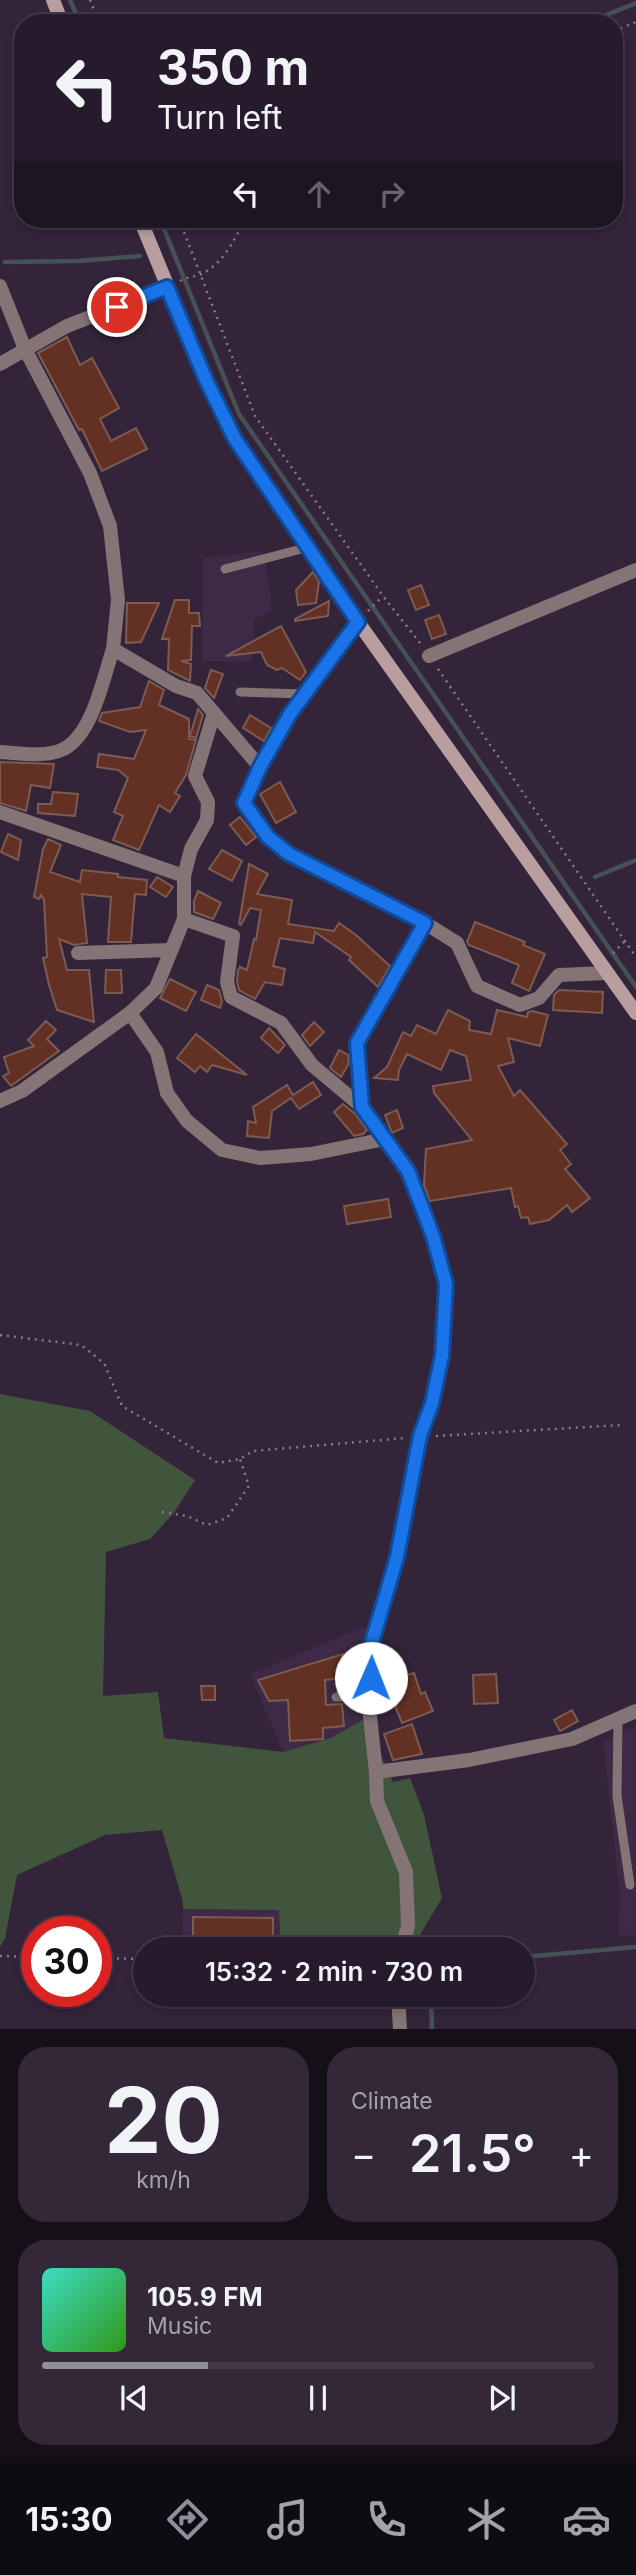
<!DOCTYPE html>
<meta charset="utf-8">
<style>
body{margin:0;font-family:Inter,sans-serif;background:#322838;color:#f1f3f6;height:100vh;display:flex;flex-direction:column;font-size:26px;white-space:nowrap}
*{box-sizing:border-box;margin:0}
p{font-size:23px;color:#a4a1a9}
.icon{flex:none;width:38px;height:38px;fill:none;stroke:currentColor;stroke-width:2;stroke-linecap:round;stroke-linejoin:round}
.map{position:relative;height:2029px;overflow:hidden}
.side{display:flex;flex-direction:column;gap:18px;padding:18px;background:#150f18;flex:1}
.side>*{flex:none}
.guide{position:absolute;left:14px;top:14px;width:609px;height:214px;border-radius:28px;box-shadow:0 4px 10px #0003,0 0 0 2px #423948;background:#261b2c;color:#f1f3f6;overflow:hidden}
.speed{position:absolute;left:21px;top:1916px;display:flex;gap:14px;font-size:35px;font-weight:700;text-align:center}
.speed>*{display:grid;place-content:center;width:91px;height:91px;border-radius:50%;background:#261b2c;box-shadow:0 4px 10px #0003,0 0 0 2px #423948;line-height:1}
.speed .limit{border:10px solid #d22;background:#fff;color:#111}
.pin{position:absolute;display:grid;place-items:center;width:60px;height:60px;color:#fff;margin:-30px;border:4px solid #fff;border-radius:50%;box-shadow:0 2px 7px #0007}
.me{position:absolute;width:77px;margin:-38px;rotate:1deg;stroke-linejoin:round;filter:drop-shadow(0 0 5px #0008)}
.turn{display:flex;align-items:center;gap:24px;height:147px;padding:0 28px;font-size:32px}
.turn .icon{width:91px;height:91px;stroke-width:2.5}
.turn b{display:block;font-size:49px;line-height:60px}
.lanes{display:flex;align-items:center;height:66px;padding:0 28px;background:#0003;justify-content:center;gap:35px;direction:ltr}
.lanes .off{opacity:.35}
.big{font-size:52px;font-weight:600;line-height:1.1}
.side .tile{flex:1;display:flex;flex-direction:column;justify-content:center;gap:10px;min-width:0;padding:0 24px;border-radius:28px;background:#322838}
.side .dial{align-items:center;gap:0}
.dial b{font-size:91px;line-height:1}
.song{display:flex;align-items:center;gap:21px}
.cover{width:84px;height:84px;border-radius:10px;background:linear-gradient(135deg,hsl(170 70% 55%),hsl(110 70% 35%))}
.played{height:7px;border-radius:4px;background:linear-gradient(90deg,#8c9099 30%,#423948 30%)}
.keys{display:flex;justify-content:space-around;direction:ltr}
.heat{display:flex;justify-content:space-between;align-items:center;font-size:38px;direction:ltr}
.side .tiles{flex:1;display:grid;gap:18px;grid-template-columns:1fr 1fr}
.tile:last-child{grid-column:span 2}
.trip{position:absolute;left:133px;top:1937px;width:402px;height:70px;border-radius:35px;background:#261b2c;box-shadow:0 4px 10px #0003,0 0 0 2px #423948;font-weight:600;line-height:70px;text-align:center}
.menu{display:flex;height:112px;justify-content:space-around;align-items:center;background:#0f0b12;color:#a4a1a9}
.menu .icon{width:49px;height:49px}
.menu .active{color:#8c9099}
.menu b{font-size:32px;color:#f1f3f6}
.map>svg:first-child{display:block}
.built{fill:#3e2a46}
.green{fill:#41553d}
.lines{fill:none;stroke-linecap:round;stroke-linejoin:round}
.stream{stroke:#455155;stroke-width:4.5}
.building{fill:#633124;stroke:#7c5b53;stroke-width:2}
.path{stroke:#877a8c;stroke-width:2.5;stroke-dasharray:2 5;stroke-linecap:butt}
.lane{stroke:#857475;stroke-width:9}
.street{stroke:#857475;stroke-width:14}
.secondary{stroke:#b89e9f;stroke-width:14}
.route-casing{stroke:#114b97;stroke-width:18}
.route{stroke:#1a73e8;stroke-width:12}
</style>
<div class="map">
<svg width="636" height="2029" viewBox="0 0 636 2029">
<rect width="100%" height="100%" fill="#33243a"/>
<!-- built -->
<g class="built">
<polygon points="264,551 272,610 254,620 252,662 202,661 203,558"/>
<polygon points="367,1626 364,1719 332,1738 283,1752 250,1674"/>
<polygon points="636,1726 636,1935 619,1936 620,1895 603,1741"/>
<polygon points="183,1909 280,1909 281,1949 182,1950"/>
</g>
<!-- green -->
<polygon class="green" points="0,1394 90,1411 195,1480 173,1514 150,1539 106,1552 103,1696 158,1692 164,1738 283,1752 331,1738 364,1719 393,1782 410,1778 424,1815 442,1898 420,1935 399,1949 285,1950 281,1949 279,1910 183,1909 183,1902 162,1830 105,1835 17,1875 5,1938 0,1947"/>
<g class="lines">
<!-- stream -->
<g class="stream">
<polyline points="70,0 80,23"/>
<polyline points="586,23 636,3"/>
<polyline points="160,219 239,414 636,987"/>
<polyline points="193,223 210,219"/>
<polyline points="5,262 78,261 140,256"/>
<polyline points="595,877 636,860"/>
<polyline points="523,1957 636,1947"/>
<polyline points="431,1995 432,2029"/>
</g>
</g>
<!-- building -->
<g class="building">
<polygon points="67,337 80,365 92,358 119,408 100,419 111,441 136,428 147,449 102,471 82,429 79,430 38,353"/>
<polygon points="313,572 319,582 316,603 298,605 296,590"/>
<polygon points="421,585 429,605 416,610 408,590"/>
<polygon points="175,600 189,600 189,613 199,613 200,626 192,626 191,660 181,661 191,664 190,681 168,670 169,639 162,639"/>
<polygon points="329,601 328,616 295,621 295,619"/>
<polygon points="127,603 159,603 141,642 126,643"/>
<polygon points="439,615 446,634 432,639 425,620"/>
<polygon points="281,626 306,672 300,680 282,668 277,670 267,665 261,652 226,656"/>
<polygon points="211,670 223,674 214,698 205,688"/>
<polygon points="149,681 164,690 159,705 189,719 189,739 196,740 186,775 175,793 180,796 170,812 159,805 139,850 113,840 123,816 114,812 128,778 118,770 97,767 99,754 134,759 146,730 130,732 99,721 102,713 140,707"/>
<polygon points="198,709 203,715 196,738 190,736"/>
<polygon points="250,715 271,728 264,741 243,728"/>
<polygon points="0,762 54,764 50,788 31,785 26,811 0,803"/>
<polygon points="280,782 296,812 276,823 260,794"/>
<polygon points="53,792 78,794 75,816 38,813 38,804 51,804"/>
<polygon points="240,817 256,837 246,845 230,825"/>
<polygon points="8,834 21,840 18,860 1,852"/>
<polygon points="48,839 61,845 50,872 80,882 82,870 118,874 118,877 147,880 146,895 135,894 131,942 108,942 111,897 82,894 87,943 74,945 59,939 67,970 89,970 94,1022 57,1010 49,985 43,958 47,957 44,900 41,895 39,899 34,897 43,849"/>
<polygon points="222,850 242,861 232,881 209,869"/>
<polygon points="249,864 268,874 257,894 292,900 288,924 334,931 339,923 356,935 390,966 378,987 349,960 351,957 315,932 313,943 280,938 273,966 285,969 282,985 265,982 255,999 239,990 237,981 238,970 240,967 247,970 254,939 256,940 261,910 250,908 241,925 239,924"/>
<polygon points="157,877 173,887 166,897 150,887"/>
<polygon points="198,891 221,903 213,919 194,912 194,901"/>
<polygon points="475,922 525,942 523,945 545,954 529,991 512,983 519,965 469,945 467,942"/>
<polygon points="106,970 121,970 122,993 105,993"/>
<polygon points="170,979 196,992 186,1011 160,998"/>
<polygon points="207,985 219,990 222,1001 220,1008 201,1000"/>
<polygon points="559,990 603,992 602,1013 553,1010 554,995"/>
<polygon points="448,1010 470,1021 469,1030 491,1034 497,1010 527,1017 528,1012 532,1011 548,1015 540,1046 508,1038 514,1062 498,1066 514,1096 520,1090 567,1144 560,1150 571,1164 565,1169 590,1198 572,1212 567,1205 549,1220 530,1224 528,1217 521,1218 518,1206 515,1207 511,1188 430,1201 424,1185 426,1149 472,1140 434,1093 433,1086 471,1080 466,1056 450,1050 441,1070 407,1054 399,1070 398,1080 374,1078 387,1067 403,1032 411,1036 417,1025 436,1034"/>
<polygon points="46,1021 56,1030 47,1039 59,1051 11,1086 3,1076 9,1073 4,1057 34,1046 28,1040"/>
<polygon points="314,1022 324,1032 310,1046 302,1035"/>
<polygon points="269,1028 285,1045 278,1053 261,1038"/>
<polygon points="196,1034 247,1075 212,1065 207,1072 200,1066 195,1072 177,1058"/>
<polygon points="339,1050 348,1055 349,1063 341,1077 330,1068"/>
<polygon points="313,1082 321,1095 299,1109 291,1098 272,1111 269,1138 247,1136 248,1121 256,1123 253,1107 287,1085 293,1095"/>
<polygon points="343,1104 355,1114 367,1130 363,1134 354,1136 334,1112"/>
<polygon points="397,1110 403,1128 392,1133 385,1115"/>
<polygon points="388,1199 391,1217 347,1224 344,1206"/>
<polygon points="343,1654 344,1678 325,1680 326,1705 342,1704 344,1726 323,1728 323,1739 290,1741 288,1700 269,1701 258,1680"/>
<polygon points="414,1673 421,1694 425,1692 433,1711 402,1723 391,1696 388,1697 383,1682"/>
<polygon points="496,1674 498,1703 474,1704 473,1675"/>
<polygon points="201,1686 215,1686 215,1700 202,1700"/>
<polygon points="572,1710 578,1721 560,1731 554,1720"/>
<polygon points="412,1724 422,1754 393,1760 384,1734"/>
<polygon points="193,1917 273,1918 273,1939 201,1938 201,1936 193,1936"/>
</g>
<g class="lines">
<!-- path -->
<g class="path">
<polyline points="90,0 99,23"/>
<polyline points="614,31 636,22"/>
<polyline points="179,219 255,416 383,596 420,643"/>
<path d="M180,281C188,276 198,277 205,272C224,262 236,237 245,219"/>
<polyline points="368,611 383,596"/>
<polyline points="438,669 636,957"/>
<polyline points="613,953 625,941"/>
<polyline points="0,1335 81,1345 104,1363 122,1406 218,1463 240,1459 253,1451 405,1438"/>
<polyline points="436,1436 621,1425"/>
<polyline points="162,1512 187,1516 207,1525 227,1518 249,1486 240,1459"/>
<polyline points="0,1956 37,1957"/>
<polyline points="96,1958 145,1959"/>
</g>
<!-- lane -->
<g class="lane">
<polyline points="225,569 309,547"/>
<polyline points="240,692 305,694"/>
<polyline points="336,1697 371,1696"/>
<polyline points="618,1718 617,1796 630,1885"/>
</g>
<!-- street -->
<g class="street">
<polyline points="0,286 25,349 90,473 110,526 118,600 113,649 176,686 197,693 260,767"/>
<polyline points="0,364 67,326 167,287"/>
<polyline points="358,622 290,714 260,767 244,803 268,837 289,854 425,923 457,943 477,986 520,1005 539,998 559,975 606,973"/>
<polyline points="429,656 636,570"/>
<path d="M0,752C18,753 42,757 59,751C92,740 103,678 113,649"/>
<polyline points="0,812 184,876 184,919 233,936 227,982 231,997 281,1023 312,1065 362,1107"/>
<polyline points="184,876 191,849 207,820 208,802 195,776 214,713"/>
<polyline points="425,923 357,1043 362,1107 408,1171 433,1236 446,1284 442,1355 432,1403 420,1436 397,1557 372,1642 370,1716 376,1772 469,1760 572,1739 636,1711"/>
<polyline points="78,953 171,950"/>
<polyline points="130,1013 157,1052 167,1093 187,1121 222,1150 260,1158 311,1154 385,1139"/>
<polyline points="0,1101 22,1091 130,1013 156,988 184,919"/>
<polyline points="376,1772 377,1801 406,1872 408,1926 401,1950"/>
<polyline points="398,1995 400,2029"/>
</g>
<!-- secondary -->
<g class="secondary">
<polyline points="53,0 62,23"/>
<polyline points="140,219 206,380 235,439 358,622 636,1013"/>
</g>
</g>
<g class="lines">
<defs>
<polyline id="route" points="117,307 167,287 206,380 235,439 358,622 290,714 260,767 244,803 268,837 289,854 425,923 357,1043 362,1107 408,1171 433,1236 446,1284 442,1356 432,1403 420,1436 397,1557 372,1642 371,1678"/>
</defs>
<!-- route casing -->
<use href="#route" class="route-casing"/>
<!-- route -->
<use href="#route" class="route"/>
</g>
</svg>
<div class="speed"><div class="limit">30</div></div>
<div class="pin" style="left:117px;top:307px;background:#d93025"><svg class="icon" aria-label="arrive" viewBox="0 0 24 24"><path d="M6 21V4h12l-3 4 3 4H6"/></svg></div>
<svg class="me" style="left:371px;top:1678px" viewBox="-20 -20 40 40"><circle r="19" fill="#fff"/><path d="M0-13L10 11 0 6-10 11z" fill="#1a73e8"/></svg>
<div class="trip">15:32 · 2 min · 730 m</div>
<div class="guide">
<div class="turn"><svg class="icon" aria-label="left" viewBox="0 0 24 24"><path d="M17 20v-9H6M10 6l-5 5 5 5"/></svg><div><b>350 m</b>Turn left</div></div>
<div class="lanes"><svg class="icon" aria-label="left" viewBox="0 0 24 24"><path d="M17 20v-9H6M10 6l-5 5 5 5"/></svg><svg class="icon off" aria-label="ahead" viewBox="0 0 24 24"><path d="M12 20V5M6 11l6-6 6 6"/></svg><svg class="icon off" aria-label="right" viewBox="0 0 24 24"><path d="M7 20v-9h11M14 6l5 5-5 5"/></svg></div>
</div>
</div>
<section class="side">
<div class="tiles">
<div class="tile dial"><b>20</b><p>km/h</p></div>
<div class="tile"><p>Climate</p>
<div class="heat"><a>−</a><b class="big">21.5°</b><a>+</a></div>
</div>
<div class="tile">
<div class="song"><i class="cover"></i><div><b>105.9 FM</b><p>Music</p></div></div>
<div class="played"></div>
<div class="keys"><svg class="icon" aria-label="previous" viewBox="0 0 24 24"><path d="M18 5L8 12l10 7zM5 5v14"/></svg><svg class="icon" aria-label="pause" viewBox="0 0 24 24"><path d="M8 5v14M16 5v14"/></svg><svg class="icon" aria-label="next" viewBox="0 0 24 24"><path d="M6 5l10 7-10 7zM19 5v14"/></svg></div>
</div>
</div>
</section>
<nav class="menu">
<b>15:30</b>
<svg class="icon active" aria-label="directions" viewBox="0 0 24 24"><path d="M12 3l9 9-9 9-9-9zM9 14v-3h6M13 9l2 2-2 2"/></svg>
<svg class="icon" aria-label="music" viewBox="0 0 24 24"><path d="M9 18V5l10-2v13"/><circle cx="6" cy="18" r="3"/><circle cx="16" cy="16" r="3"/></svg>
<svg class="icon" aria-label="phone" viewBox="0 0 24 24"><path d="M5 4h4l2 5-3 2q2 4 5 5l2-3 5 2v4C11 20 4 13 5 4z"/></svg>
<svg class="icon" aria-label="climate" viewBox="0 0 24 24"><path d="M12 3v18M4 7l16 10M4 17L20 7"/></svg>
<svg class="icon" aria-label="car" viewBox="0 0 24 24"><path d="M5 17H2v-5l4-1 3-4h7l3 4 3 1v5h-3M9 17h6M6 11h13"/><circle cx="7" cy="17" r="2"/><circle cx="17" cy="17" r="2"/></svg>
</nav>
